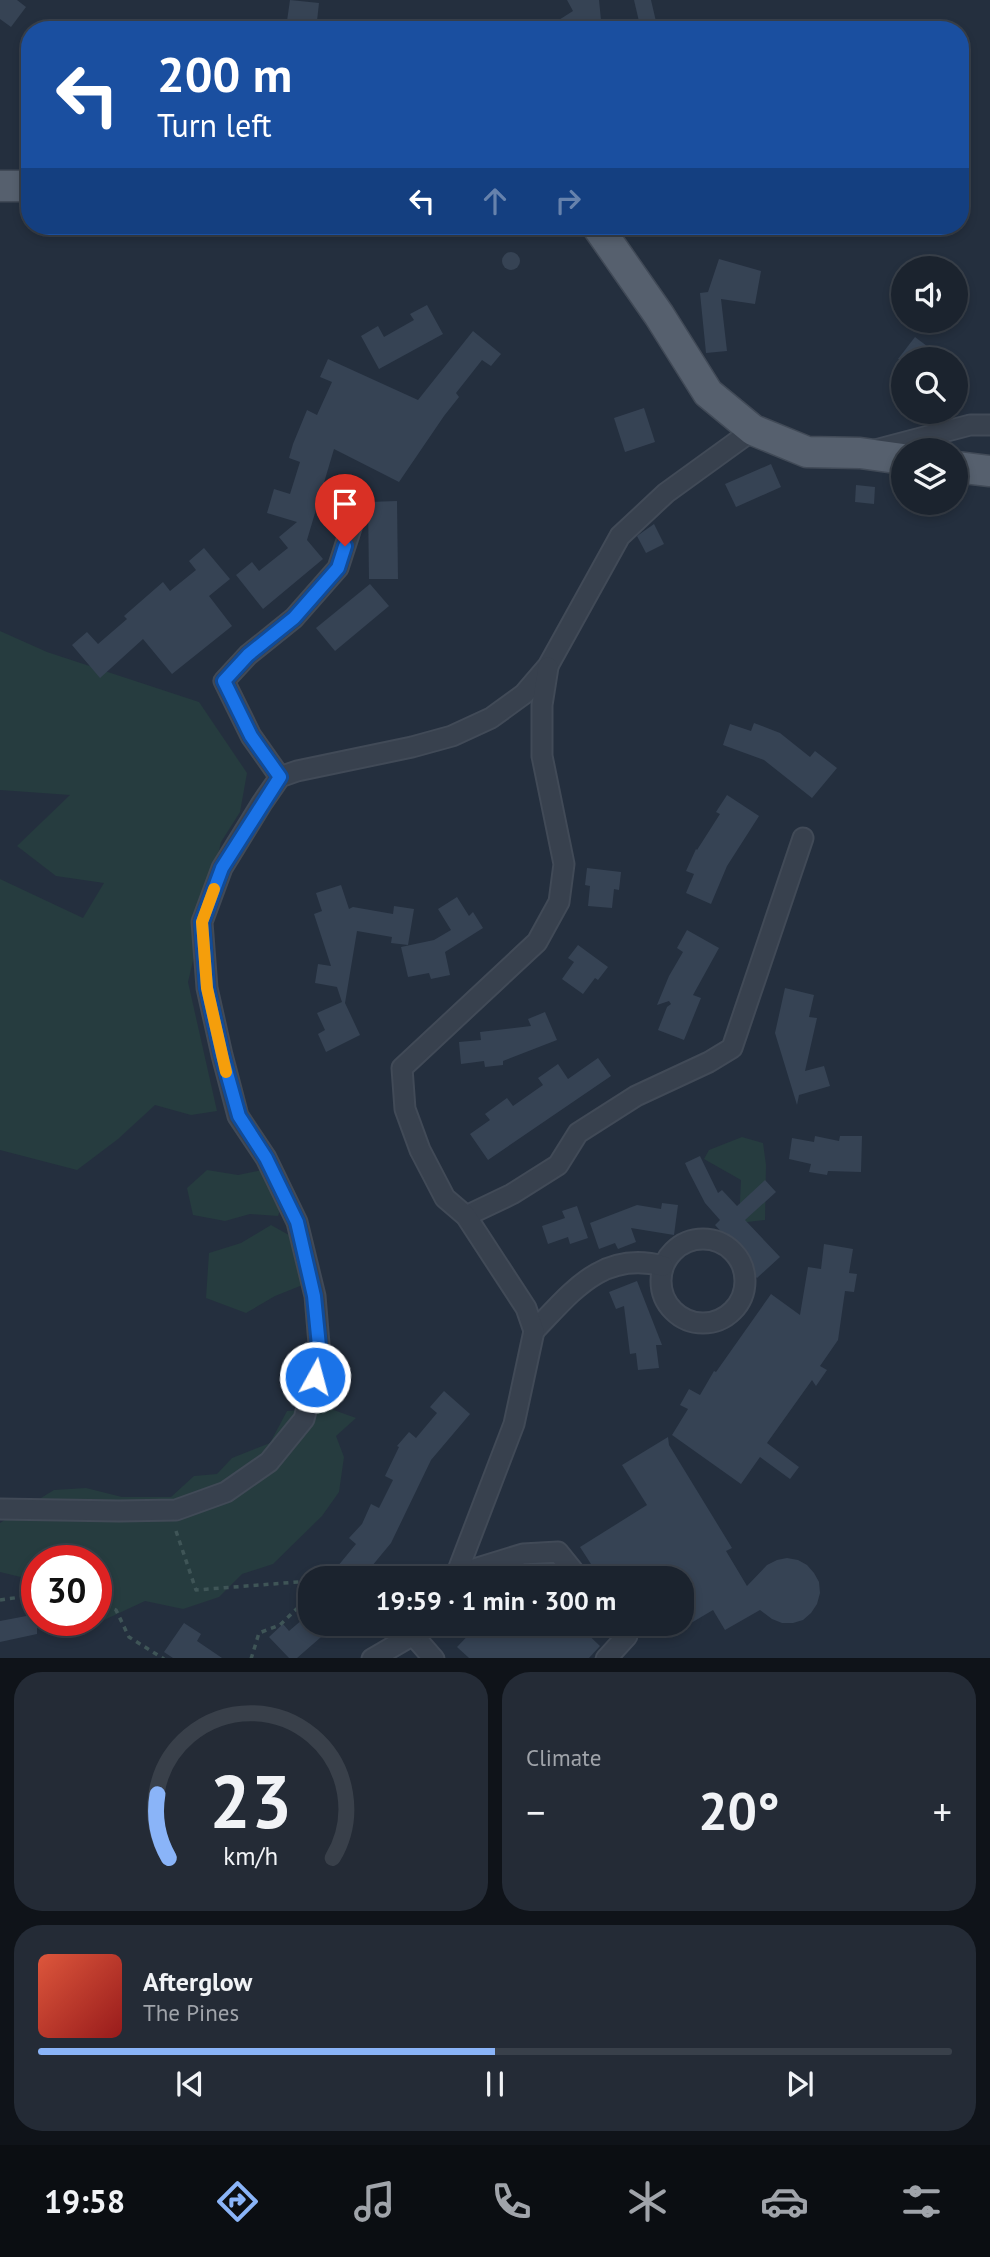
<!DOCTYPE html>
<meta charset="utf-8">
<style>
body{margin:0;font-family:"PT Sans",sans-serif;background:#242b36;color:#f1f3f6;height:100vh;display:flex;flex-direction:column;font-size:26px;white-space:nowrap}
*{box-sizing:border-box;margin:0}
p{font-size:23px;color:#a0a4aa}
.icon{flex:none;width:38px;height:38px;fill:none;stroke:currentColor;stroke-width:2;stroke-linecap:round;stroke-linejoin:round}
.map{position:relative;height:1658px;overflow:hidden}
.drawer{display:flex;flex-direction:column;gap:14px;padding:14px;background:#0f1319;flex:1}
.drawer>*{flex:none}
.top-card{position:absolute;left:21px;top:21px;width:948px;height:214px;border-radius:28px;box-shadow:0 4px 10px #0003,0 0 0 2px #39404a;background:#1a4fa0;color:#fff;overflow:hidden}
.tools{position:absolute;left:891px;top:256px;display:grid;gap:14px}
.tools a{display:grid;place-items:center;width:77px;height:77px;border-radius:50%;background:#1b232e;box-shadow:0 4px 10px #0003,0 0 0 2px #39404a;font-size:35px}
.speed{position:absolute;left:21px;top:1545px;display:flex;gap:14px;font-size:35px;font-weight:700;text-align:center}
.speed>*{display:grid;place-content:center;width:91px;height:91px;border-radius:50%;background:#1b232e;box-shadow:0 4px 10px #0003,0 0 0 2px #39404a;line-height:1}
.speed .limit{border:10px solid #d22;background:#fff;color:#111}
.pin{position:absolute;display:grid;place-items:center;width:60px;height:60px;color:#fff;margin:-72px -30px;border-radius:50% 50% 50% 0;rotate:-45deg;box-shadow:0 0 7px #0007}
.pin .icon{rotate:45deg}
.me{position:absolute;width:77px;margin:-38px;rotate:7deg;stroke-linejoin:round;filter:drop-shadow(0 0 5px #0008)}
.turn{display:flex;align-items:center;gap:24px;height:147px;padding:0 21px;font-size:32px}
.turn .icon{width:91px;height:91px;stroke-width:2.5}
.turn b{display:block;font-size:49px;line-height:60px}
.lanes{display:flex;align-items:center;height:66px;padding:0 21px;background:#0003;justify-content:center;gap:35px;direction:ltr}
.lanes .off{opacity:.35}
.big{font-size:52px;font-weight:800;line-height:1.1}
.drawer .tile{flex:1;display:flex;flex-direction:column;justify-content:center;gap:10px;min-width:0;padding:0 24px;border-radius:28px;background:#242b36}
.drawer .dial{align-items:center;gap:0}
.dial svg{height:182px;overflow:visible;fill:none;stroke:#39404a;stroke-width:7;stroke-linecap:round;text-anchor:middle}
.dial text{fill:#f1f3f6;stroke:none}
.song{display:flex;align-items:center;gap:21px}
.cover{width:84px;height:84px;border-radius:10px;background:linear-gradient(135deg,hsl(10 70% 55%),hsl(0 70% 35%))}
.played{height:7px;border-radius:4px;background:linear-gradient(90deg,#8ab4f8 50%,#39404a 50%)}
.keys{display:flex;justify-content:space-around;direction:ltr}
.heat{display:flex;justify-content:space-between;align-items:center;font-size:38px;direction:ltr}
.drawer .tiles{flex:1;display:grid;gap:14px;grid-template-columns:1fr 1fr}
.tile:last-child{grid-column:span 2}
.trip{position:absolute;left:298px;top:1566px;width:396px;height:70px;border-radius:28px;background:#1b232e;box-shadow:0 4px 10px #0003,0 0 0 2px #39404a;font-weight:800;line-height:70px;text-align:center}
.menu{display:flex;height:112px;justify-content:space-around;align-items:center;background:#0b0e12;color:#a0a4aa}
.menu .icon{width:49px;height:49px}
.menu .on{color:#8ab4f8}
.menu b{font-size:32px;color:#f1f3f6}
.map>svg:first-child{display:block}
.green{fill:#263c3f}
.building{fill:#364354}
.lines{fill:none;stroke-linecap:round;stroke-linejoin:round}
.minor-casing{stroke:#414a57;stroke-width:23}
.primary-casing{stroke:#414a57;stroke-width:33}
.path{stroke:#3f5557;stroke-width:3.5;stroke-dasharray:5 5;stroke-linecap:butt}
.minor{stroke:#38414e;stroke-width:19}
.primary{stroke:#56606e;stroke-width:30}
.route-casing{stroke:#114b97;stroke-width:18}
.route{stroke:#1a73e8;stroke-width:12}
.slow{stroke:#f59e0b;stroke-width:12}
</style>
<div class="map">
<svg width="990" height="1659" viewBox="0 0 990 1659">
<rect width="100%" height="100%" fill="#242f3e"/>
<!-- green -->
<g class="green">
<polygon points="0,631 47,652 199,702 247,773 240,812 221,842 188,982 217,1111 191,1115 155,1105 118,1139 77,1170 0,1150 0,879 83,918 104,883 56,876 17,846 70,795 0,790"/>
<polygon points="742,1137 763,1143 766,1165 765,1220 739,1223 741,1180 704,1159 709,1150"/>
<polygon points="207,1170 238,1175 262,1170 283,1201 278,1216 250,1214 225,1221 193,1215 187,1188"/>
<polygon points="271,1225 296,1239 305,1284 275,1296 246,1313 206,1298 209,1253 241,1243"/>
<polygon points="328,1408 356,1418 336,1436 344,1457 339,1492 322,1516 273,1564 242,1574 219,1597 183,1609 145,1601 102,1621 96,1617 96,1561 37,1561 37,1581 0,1572 0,1523 54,1490 86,1488 122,1497 171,1497 194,1476 217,1474 232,1458 270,1443 287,1411"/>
</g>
<!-- building -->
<g class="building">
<polygon points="0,0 17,0 26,7 11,27 0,19"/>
<polygon points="290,0 319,3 316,30 286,28"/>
<polygon points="567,0 599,0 602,30 543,30 573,11"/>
<polygon points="634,0 651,0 658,30 641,30"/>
<circle cx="511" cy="261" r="9"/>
<polygon points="719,259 761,271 755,304 721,299 727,351 706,353 700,293 708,292"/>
<polygon points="427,305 443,334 379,369 361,336 378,326 384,337 414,320 410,314"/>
<polygon points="473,331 501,354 491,366 482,360 456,393 459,397 444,416 399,482 334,449 307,540 323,559 263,609 236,575 252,562 259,571 288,548 279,537 297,522 267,513 274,489 290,494 300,462 289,458 293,444 307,410 317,415 332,382 320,377 328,359 418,400"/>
<polygon points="915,337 944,359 898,359"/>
<polygon points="644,408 655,442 625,452 614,418"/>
<polygon points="771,464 781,487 736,507 725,484"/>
<polygon points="856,485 875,487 874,504 855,502"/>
<polygon points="397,501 398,579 369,579 368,502"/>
<polygon points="654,524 664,544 646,553 637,536"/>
<polygon points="204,548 230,579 209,596 232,626 172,674 143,639 100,678 72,645 87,632 98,644 127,619 124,616 163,582 170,591 196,570 189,561"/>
<polygon points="370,584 389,606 335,651 316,628"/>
<polygon points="754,723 780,733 810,757 815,751 837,768 812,798 764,760 723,745 730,724 751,731"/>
<polygon points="727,795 759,816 727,866 711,904 686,893 694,874 686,871 696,849 697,850 720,814 716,812"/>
<polygon points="587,868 621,872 619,890 614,889 612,908 588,906 590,886 585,885"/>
<polygon points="341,885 349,909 353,907 393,914 394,906 414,909 408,945 391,943 392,937 357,931 345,1003 360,1035 326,1052 318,1034 325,1030 317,1013 342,1002 337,987 315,983 318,964 331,966 314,914 322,911 316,893"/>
<polygon points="457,897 469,916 473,912 483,928 445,952 450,975 431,979 429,973 408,977 401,947 434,940 451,930 438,909"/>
<polygon points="687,930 719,948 693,995 701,998 684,1040 658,1030 667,1007 671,1004 669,1001 657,1005 669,976 683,952 677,948"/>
<polygon points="578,945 608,967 598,980 595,978 583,994 562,979 574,962 568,958"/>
<polygon points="785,988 814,995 809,1017 817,1018 805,1071 824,1066 830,1086 799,1095 797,1105 775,1033"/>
<polygon points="545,1012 557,1040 503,1061 503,1065 485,1067 484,1061 461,1064 459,1042 481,1040 480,1032 531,1026 528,1019"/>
<polygon points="598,1058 611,1076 488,1160 470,1134 490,1120 485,1114 507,1098 513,1106 543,1085 538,1078 558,1064 568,1079"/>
<polygon points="815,1136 839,1141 840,1136 862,1136 861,1172 828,1171 827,1175 809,1172 811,1164 789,1159 792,1138 814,1142"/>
<polygon points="700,1156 718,1193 722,1190 737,1206 765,1180 776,1192 745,1220 780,1257 757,1278 745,1266 749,1262 715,1225 720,1220 705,1203 689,1172 685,1163"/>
<polygon points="662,1203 678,1205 674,1235 631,1228 636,1242 618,1249 615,1243 599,1249 590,1223 637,1205 661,1209"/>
<polygon points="577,1206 588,1238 570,1244 568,1237 548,1244 542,1226 565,1218 562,1211"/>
<polygon points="824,1244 853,1249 849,1273 857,1274 854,1292 845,1291 838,1340 820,1366 827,1370 816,1386 812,1380 767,1443 799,1467 790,1479 760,1457 741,1484 672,1435 688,1409 680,1405 689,1389 700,1395 714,1371 716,1372 771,1294 800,1315 808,1267 821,1269"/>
<polygon points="637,1281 662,1345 656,1345 659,1368 638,1370 636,1353 630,1354 624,1306 616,1309 609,1292"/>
<polygon points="444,1391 470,1414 431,1460 391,1543 362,1578 328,1578 356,1544 349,1538 362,1524 371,1504 379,1508 393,1480 385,1476 399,1447 397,1446 409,1432 416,1438 437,1413 430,1407"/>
<polygon points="668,1437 669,1445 732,1548 726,1551 747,1586 767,1565 777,1560 787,1558 798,1560 807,1565 814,1573 819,1582 820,1593 817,1604 811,1613 803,1620 793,1623 782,1623 772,1619 760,1610 725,1630 713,1610 681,1629 681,1578 600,1578 580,1547 647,1505 622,1465"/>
<polygon points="539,1565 552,1578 514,1578 526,1566"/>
<polygon points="310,1613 310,1624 336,1624 297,1658 289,1658 269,1637 283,1624 289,1631"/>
<polygon points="37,1614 37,1634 0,1642 0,1621"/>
<polygon points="184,1623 201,1634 197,1641 222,1658 173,1658 164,1652"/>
<polygon points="479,1624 577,1624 600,1646 589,1658 469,1658 457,1647"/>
</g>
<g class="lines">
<defs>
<g id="minor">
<polyline points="875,450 970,425 990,425"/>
<polyline points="280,777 251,736 224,681 248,655 294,618 338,568 352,525 352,496"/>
<polyline points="466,1216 512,1194 558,1165 578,1133 636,1096 709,1062 732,1048 803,838"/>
<circle cx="703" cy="1281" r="42"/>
<path d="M534,1331C572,1292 602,1250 663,1266"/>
<polyline points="0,1509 119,1511 176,1510 226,1492 269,1462 304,1419 320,1356 315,1296 297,1222 266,1158 238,1116 222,1055 207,988 202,922 222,868 262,803 280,777 297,771 412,747 452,736 491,718 524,694 548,666 620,536 666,493 753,430"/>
<polyline points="458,1574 523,1554 558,1552 579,1578"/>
<polyline points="455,1578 514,1424 534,1331 526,1308 466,1216 445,1198 420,1150 405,1109 402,1068 537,942 559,902 564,864 542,756 542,705 548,667"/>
<polyline points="413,1635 434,1659"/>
<polyline points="372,1659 413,1635 422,1624"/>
<polyline points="606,1659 627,1636 617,1624"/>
</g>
<g id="primary">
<polyline points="0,186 30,186"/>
<polyline points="597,226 659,315 708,393 753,430 807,452 860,453 903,459"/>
<polyline points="956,467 990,471"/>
</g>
</defs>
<!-- minor casing -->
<use href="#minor" class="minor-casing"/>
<!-- primary casing -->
<use href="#primary" class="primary-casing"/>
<!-- path -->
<g class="path">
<polyline points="176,1531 196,1590 310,1581"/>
<polyline points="0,1600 21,1597 37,1598"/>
<polyline points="96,1602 116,1610 129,1637 164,1659"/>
<polyline points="361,1624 372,1636"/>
<polyline points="251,1659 259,1633 280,1625 310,1596"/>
</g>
<!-- minor -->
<use href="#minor" class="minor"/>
<!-- primary -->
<use href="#primary" class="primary"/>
</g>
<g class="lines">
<defs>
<polyline id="route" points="315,1377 320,1356 314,1296 297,1222 266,1158 239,1116 222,1055 207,988 202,922 222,868 280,777 251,736 224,681 248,655 294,618 338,568 345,546"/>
</defs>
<!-- route casing -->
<use href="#route" class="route-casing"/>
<!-- route -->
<use href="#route" class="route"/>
<!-- slow -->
<polyline class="slow" points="214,889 202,922 207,988 226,1072"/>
</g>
</svg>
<div class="tools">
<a><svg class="icon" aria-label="sound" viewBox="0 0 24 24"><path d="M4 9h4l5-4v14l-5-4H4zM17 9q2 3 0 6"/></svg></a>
<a><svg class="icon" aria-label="search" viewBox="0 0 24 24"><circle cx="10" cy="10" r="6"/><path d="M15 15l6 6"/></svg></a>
<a><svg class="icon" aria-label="layers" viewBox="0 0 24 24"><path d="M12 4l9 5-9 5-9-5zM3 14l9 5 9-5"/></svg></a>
</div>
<div class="speed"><div class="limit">30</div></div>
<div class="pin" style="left:345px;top:546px;background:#d93025"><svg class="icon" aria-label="arrive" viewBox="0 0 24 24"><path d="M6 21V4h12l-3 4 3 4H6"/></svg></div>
<svg class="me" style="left:315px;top:1377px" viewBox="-20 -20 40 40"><circle r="17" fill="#1a73e8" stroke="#fff" stroke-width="3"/><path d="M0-11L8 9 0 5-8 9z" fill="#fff"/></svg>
<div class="trip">19:59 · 1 min · 300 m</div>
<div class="top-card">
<div class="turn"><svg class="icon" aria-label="left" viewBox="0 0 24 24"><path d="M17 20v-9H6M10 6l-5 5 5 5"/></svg><div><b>200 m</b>Turn left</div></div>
<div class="lanes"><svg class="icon" aria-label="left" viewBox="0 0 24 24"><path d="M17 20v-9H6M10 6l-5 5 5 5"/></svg><svg class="icon off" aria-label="ahead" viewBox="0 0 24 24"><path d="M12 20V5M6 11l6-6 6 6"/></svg><svg class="icon off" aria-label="right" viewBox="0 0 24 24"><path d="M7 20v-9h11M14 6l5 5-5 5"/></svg></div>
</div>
</div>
<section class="drawer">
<div class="tiles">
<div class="tile dial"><svg viewBox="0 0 100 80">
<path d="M14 69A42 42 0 1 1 86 69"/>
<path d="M14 69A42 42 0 0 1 9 41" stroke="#8ab4f8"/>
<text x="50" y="56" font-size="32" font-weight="700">23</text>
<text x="50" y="72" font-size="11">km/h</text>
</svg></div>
<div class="tile"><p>Climate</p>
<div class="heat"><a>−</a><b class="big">20°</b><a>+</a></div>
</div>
<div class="tile">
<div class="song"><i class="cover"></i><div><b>Afterglow</b><p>The Pines</p></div></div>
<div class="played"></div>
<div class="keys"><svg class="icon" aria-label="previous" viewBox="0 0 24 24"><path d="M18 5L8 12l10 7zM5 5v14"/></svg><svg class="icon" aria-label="pause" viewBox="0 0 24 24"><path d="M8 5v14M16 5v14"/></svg><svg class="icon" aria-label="next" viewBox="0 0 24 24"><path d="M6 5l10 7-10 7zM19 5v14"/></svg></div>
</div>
</div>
</section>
<nav class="menu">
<b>19:58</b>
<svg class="icon on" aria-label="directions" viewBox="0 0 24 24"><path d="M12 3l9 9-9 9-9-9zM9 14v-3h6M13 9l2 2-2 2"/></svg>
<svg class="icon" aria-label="music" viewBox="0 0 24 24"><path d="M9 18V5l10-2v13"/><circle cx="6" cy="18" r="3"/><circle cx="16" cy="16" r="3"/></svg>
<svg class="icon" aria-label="phone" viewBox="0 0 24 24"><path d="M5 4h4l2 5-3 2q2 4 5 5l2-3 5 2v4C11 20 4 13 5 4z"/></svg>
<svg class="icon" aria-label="climate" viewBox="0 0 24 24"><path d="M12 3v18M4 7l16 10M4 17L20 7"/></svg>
<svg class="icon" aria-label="car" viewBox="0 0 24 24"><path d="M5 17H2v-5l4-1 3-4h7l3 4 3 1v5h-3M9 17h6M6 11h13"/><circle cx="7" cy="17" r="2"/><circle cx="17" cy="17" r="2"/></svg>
<svg class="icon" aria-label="filters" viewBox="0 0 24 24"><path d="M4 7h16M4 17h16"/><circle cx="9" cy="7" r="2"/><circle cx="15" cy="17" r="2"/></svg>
</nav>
